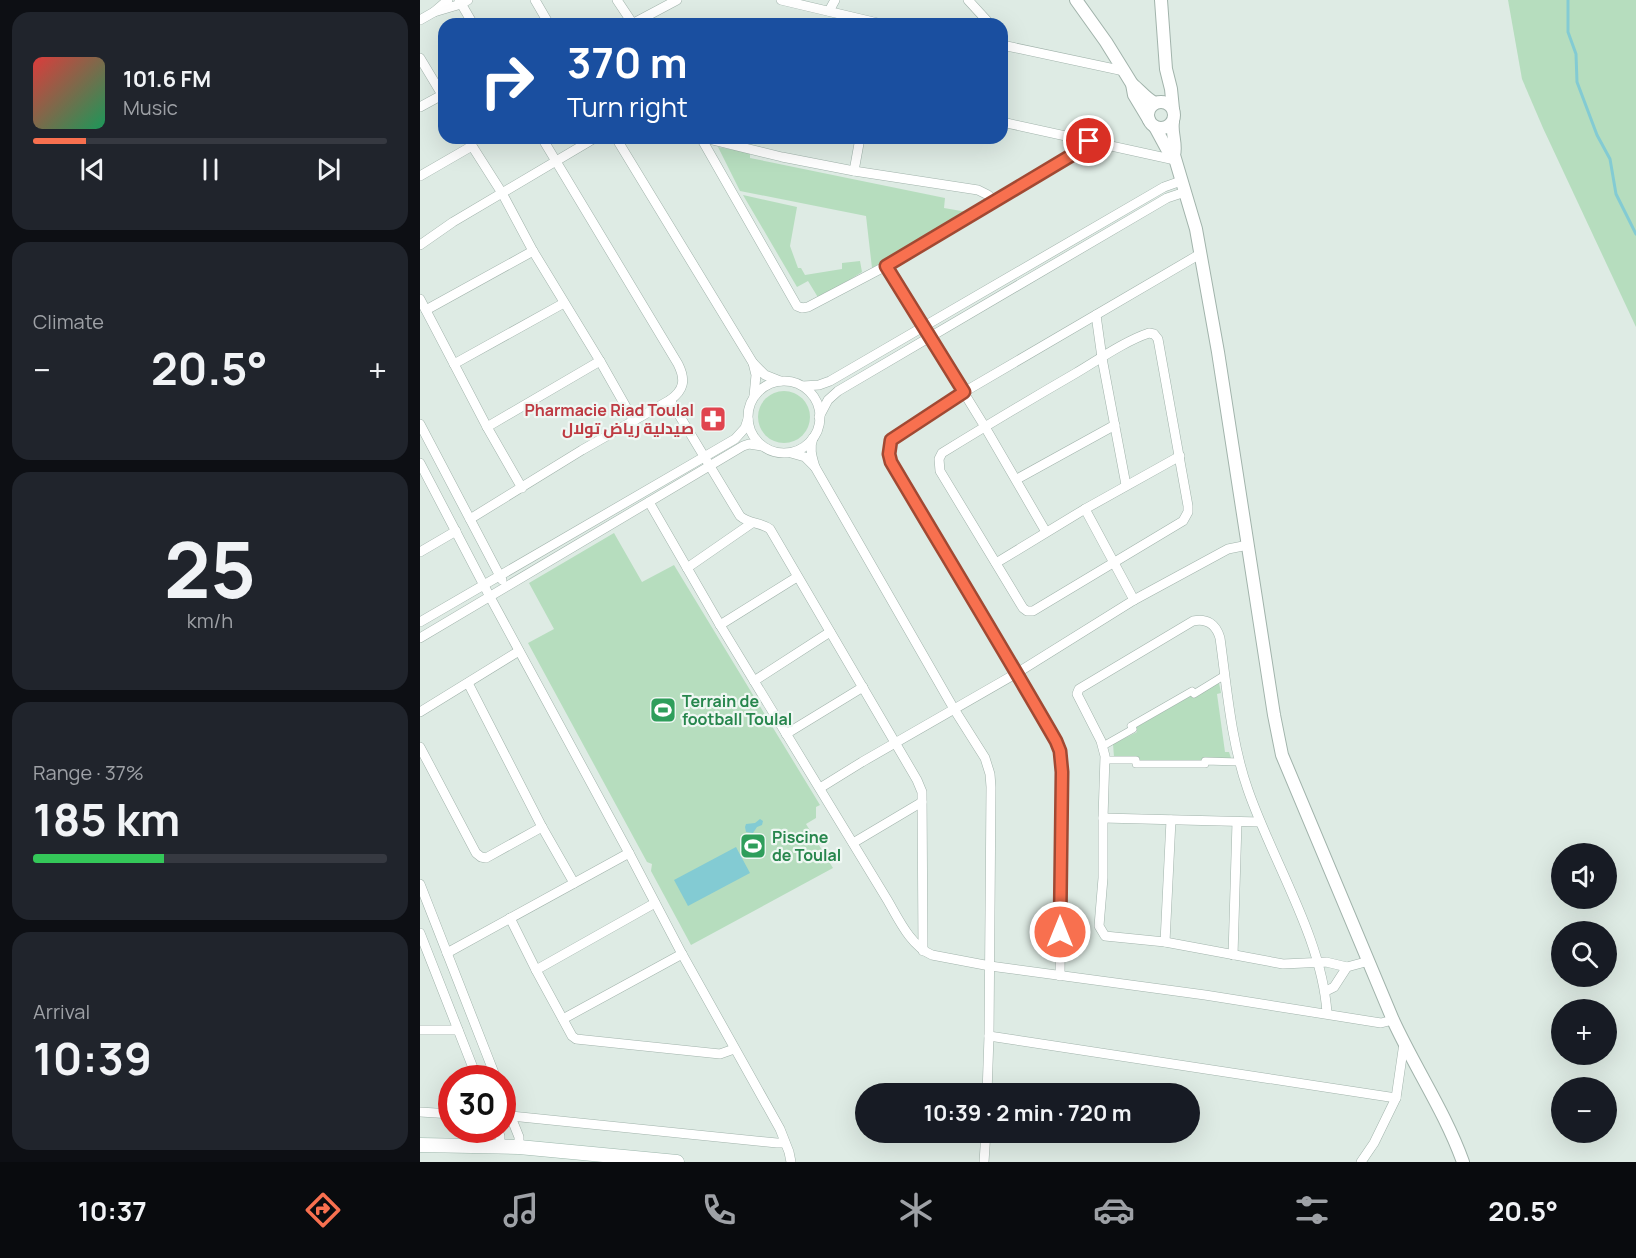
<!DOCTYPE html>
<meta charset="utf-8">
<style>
body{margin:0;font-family:Manrope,Cairo,sans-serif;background:#20242c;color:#f1f3f6;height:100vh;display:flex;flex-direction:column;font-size:22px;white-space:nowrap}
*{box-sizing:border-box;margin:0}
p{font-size:20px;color:#9ea1a6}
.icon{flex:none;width:33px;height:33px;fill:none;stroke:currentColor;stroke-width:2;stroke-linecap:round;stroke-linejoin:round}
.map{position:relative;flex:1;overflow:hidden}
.panel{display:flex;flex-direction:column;gap:12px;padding:12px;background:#0d0f14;width:420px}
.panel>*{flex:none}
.hud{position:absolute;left:18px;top:18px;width:570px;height:126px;border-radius:18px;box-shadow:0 6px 24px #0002;background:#1a4fa0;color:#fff;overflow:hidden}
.buttons{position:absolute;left:1131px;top:843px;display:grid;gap:12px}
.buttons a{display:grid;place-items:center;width:66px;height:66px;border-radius:50%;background:#171b24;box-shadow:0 6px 24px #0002;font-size:30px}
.speed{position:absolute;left:18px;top:1065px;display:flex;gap:12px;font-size:30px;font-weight:700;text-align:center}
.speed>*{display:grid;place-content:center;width:78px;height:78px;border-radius:50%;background:#171b24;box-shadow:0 6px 24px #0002;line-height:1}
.speed .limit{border:9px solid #d22;background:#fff;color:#111}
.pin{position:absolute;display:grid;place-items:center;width:51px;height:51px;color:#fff;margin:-26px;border:3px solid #fff;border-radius:50%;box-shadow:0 2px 6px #0007}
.me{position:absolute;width:66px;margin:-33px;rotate:0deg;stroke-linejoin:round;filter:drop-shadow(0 0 4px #0008)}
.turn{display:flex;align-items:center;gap:21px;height:126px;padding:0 30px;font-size:27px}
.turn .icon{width:78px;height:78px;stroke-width:2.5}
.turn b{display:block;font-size:42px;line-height:51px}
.big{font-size:45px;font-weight:700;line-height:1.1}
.panel .widget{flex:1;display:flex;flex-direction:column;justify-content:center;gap:9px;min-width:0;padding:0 21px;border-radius:18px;background:#20242c}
.panel .dial{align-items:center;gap:0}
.dial b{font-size:78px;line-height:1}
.song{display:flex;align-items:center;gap:18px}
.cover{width:72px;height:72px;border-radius:9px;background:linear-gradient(135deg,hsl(0 70% 55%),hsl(150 70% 35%))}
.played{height:6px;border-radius:3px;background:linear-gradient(90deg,#f8704f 15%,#363941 15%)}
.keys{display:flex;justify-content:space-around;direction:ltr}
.heat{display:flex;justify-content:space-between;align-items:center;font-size:33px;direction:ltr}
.charge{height:9px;border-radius:4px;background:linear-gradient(90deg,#34c759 37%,#363941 0)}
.trip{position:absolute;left:435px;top:1083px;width:345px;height:60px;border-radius:30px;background:#171b24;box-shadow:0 6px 24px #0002;font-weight:700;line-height:60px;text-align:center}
.tab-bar{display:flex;height:96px;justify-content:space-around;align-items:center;background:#090b0e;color:#9ea1a6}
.tab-bar .icon{width:42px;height:42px}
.tab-bar .selected{color:#f8704f}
.tab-bar b{font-size:27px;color:#f1f3f6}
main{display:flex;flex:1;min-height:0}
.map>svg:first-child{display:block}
.green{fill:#b6ddbe}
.water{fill:#83cbd3}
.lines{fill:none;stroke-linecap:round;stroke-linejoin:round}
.stream{stroke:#83cbd3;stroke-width:3}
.pedestrian-casing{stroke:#a1b3ab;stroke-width:8}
.minor-casing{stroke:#a1b3ab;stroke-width:10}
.tertiary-casing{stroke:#a1b3ab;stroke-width:14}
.secondary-casing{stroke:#9db7ac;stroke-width:15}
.pedestrian{stroke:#fff;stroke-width:7}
.minor{stroke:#fff;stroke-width:9}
.tertiary{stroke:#fff;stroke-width:12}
.secondary{stroke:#fff;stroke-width:14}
.route-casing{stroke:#a14933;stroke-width:15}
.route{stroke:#f8704f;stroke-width:10}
.labels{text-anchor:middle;stroke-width:4.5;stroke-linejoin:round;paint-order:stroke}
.health-label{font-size:16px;font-weight:bold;fill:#be3a42;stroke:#eff7f3;text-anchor:end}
.leisure-label{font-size:16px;font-weight:bold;fill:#27864d;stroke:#eff7f3;text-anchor:start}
</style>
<main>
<section class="panel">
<div class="widget">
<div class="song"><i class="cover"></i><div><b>101.6 FM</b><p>Music</p></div></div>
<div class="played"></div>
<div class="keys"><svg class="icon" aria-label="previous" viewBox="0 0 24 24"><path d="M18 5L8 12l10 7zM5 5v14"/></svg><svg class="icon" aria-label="pause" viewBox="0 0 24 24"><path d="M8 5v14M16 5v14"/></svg><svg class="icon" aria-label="next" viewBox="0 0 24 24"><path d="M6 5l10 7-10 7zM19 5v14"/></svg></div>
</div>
<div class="widget"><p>Climate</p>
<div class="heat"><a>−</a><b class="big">20.5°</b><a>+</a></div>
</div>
<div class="widget dial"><b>25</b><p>km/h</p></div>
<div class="widget"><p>Range · 37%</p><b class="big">185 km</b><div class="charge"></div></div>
<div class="widget"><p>Arrival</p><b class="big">10:39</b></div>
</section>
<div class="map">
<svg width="1216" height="1162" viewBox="0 0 1216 1162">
<rect width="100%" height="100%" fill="#deebe4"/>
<!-- green -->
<g class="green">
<polygon points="1088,0 1216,0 1216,327 1123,128 1102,79"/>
<polygon points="298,147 330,153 330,158 525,198 524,208 547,212 452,268 446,216 320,191"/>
<polygon points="323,195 377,207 370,246 378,268 381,268 385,275 422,269 422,263 440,261 442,272 399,299 388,281 377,287"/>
<circle cx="364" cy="417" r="26"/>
<polygon points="194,533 222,582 254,565 400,805 396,807 396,818 386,824 413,868 271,945 231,871 232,864 227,862 108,643 134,629 109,583"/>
<polygon points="799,683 801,693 797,694 805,752 809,752 811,758 782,759 782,762 718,761 694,757 693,744 717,732 715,728 772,695"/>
</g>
<!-- water -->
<g class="water">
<polygon points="340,819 343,821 342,825 337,827 333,833 326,832 325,827 326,824 335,823"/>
<polygon points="316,847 330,873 268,906 254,880"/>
</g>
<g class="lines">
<!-- stream -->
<polyline class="stream" points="1148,0 1148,32 1156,54 1157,82 1177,135 1190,159 1196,194 1216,234"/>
<defs>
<g id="pedestrian">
<polyline points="683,746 713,729 711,726 772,691 774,694 805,675"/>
<polyline points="686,760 716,760 716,764 785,764 785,761 819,762"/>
</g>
<g id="minor">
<polyline points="39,0 53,24"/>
<polyline points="115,0 129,24"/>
<polyline points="197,0 213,24"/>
<polyline points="361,0 462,24"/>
<polyline points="548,0 570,24"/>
<polyline points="409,11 415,0"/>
<polyline points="14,12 41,4 48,0"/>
<polyline points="0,20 14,12 28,0"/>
<polyline points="212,24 257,0"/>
<polyline points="582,45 704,71"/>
<polyline points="0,58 24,98"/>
<polyline points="0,107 22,95"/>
<polyline points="582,122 755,160"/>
<polyline points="47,138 82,193 113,251 180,361 214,421"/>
<polyline points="196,138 333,363"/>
<polyline points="281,138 377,306 382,308 388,307 466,266 662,149 669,141"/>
<polyline points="284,138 362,157 434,171 558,190 568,195 574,201"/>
<polyline points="434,171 440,138"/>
<polyline points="0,176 52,146"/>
<polyline points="0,245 33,222 175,138"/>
<polyline points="466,266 565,427 626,532"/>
<polyline points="0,299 67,427 102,488"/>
<polyline points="6,310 113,251"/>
<polyline points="676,315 682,358 706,485"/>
<path d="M729,333L734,334L738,339L768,506V512L763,521L613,611H607L603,608L520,471L519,459L522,453C566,426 611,399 656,373C678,360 705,341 729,333Z"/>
<polyline points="34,364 144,303"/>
<circle cx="364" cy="417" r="36"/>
<polyline points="383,386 399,385 410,381 744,187 761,181"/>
<polyline points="334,396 336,375 333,363 345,375 360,381"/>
<path d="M250,400L320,516C329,524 340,522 350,529L497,780L502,792L503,951"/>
<polyline points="399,417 408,400 418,391 747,198 765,192"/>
<polyline points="0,424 82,580"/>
<polyline points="67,427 180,361"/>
<path d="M371,453L385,457L395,467C392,457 389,448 393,438"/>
<polyline points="0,463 70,597 209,853 262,954 360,1129 369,1152 371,1162"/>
<polyline points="395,467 534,709 565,758 570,774 571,787 569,1036 567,1094"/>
<polyline points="597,479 695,425"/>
<path d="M229,502L300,625L468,901C479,920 491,946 512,955L570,966L785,995L961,1023L973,1020"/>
<polyline points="665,509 714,600"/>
<path d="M50,519L162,450L250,400C264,390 266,380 258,364L122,138"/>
<polyline points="0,552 36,531"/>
<polyline points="576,563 665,509 760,456"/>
<polyline points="267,568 332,523"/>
<polyline points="0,622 315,439 325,428 328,419"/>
<polyline points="300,625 377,577"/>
<polyline points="0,638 323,446 329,444 342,446"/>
<polyline points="334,681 410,632"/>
<polyline points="48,683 122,827 154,883"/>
<polyline points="0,712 99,651"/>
<polyline points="366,734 443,687"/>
<polyline points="0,747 56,853 61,857 66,858 122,827"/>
<polyline points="400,788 442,762 597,673 714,600 808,549 828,545"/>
<polyline points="683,818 840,822"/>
<polyline points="433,843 502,802"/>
<polyline points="0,884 76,1078"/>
<polyline points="90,918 116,970 152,1036 156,1039 300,1054 314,1049"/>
<polyline points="0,933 57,1078"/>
<polyline points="745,942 751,820"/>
<polyline points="27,953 209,853"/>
<polyline points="813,955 817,822"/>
<polyline points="116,970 235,903"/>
<path d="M640,976L642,772L640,751L636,741L597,673L471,462C468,453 469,448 471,439L544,392L780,254"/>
<polyline points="906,991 914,987 927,967"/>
<path d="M907,1013C902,938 853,862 828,790C811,742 807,689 800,638C796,624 787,618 773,621L659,689L657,694L681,741L685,756L683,818V878L679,926L685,936L745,942L863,964L906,962L927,967L949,961"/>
<polyline points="143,1019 262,954"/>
<polyline points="0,1030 38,1030"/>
<polyline points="569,1036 976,1098"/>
<polyline points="82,1095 99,1137 99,1147"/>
<polyline points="0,1112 32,1114"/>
<polyline points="91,1116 357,1143 365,1143"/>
<polyline points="77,1130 80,1136 80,1147"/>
<polyline points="564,1162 566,1132"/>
<polyline points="941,1162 954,1143 976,1098 984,1043"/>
</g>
<g id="tertiary">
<polyline points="656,0 686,42 704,71 712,84 714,95 729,120"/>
<polyline points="741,0 746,69 751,89 753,109"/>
<path d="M712,84C720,90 726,99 735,103"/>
<circle cx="741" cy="115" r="13"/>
<path d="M753,122C751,133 757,144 754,155L776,229L798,352L854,715L862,755L973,1020C995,1068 1025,1112 1043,1162"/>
<polyline points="735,127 748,151 754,155"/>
</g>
<polyline id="secondary" points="0,1145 99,1147 257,1162"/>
</defs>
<!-- pedestrian casing -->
<use href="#pedestrian" class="pedestrian-casing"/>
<!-- minor casing -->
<use href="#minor" class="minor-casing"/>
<!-- tertiary casing -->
<use href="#tertiary" class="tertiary-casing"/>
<!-- secondary casing -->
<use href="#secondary" class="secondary-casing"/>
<!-- pedestrian -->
<use href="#pedestrian" class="pedestrian"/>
<!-- minor -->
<use href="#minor" class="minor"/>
<!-- tertiary -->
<use href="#tertiary" class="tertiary"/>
<!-- secondary -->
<use href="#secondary" class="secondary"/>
</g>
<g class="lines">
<defs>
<path id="route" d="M640,932L642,772L640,751L636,741C582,647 526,555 471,462L469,454L471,440L544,392L466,266L662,149L669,141"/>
</defs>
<!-- route casing -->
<use href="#route" class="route-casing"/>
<!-- route -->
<use href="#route" class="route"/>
</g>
<!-- icons -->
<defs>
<symbol id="pharmacy-square" viewBox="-11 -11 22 22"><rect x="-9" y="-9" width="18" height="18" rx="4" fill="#e0444e" stroke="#eff7f3"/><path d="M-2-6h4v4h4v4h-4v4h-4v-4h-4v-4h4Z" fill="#fff"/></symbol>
<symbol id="stadium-square" viewBox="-11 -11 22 22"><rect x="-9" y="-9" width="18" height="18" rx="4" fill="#2e9e5b" stroke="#eff7f3"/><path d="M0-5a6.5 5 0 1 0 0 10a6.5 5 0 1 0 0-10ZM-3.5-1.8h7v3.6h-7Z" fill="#fff"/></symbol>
</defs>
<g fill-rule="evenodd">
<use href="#pharmacy-square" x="278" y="404" width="30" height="30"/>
<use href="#stadium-square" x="228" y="695" width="30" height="30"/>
<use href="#stadium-square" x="318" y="831" width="30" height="30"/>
</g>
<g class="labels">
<!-- health labels -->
<g class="health-label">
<text x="274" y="416">Pharmacie Riad Toulal<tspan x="274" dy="18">صيدلية رياض تولال</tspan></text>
</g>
<!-- leisure labels -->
<g class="leisure-label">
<text x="262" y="707">Terrain de<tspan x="262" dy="18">football Toulal</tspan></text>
<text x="352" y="843">Piscine<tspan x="352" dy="18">de Toulal</tspan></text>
</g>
</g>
</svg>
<div class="buttons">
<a><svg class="icon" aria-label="sound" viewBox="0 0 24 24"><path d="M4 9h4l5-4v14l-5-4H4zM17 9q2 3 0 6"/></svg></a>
<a><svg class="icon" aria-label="search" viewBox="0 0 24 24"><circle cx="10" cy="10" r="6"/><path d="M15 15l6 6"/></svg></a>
<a>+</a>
<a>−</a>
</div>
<div class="speed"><div class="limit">30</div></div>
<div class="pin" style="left:669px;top:141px;background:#d93025"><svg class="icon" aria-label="arrive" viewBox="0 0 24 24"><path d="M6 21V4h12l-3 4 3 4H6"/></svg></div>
<svg class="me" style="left:640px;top:932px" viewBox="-20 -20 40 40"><circle r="17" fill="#f8704f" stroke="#fff" stroke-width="3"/><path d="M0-11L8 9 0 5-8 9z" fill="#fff"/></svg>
<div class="trip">10:39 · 2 min · 720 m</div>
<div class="hud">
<div class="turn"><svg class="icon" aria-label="right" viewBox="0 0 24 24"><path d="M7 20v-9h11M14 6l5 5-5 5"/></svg><div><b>370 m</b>Turn right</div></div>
</div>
</div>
</main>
<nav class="tab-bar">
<b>10:37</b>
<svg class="icon selected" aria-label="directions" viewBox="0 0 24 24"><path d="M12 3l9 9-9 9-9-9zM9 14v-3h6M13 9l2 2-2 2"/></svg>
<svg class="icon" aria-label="music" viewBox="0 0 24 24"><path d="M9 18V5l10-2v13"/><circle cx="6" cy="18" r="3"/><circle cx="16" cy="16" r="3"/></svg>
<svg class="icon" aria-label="phone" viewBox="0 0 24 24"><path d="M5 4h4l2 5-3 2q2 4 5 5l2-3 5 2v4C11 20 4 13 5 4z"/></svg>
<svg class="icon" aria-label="climate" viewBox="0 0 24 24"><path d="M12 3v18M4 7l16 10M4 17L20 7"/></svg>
<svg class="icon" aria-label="car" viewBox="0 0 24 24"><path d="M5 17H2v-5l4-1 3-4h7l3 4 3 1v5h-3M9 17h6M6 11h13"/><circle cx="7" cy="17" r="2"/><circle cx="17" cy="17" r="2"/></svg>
<svg class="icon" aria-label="filters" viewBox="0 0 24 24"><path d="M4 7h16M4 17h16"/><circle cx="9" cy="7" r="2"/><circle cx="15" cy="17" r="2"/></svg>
<b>20.5°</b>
</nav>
